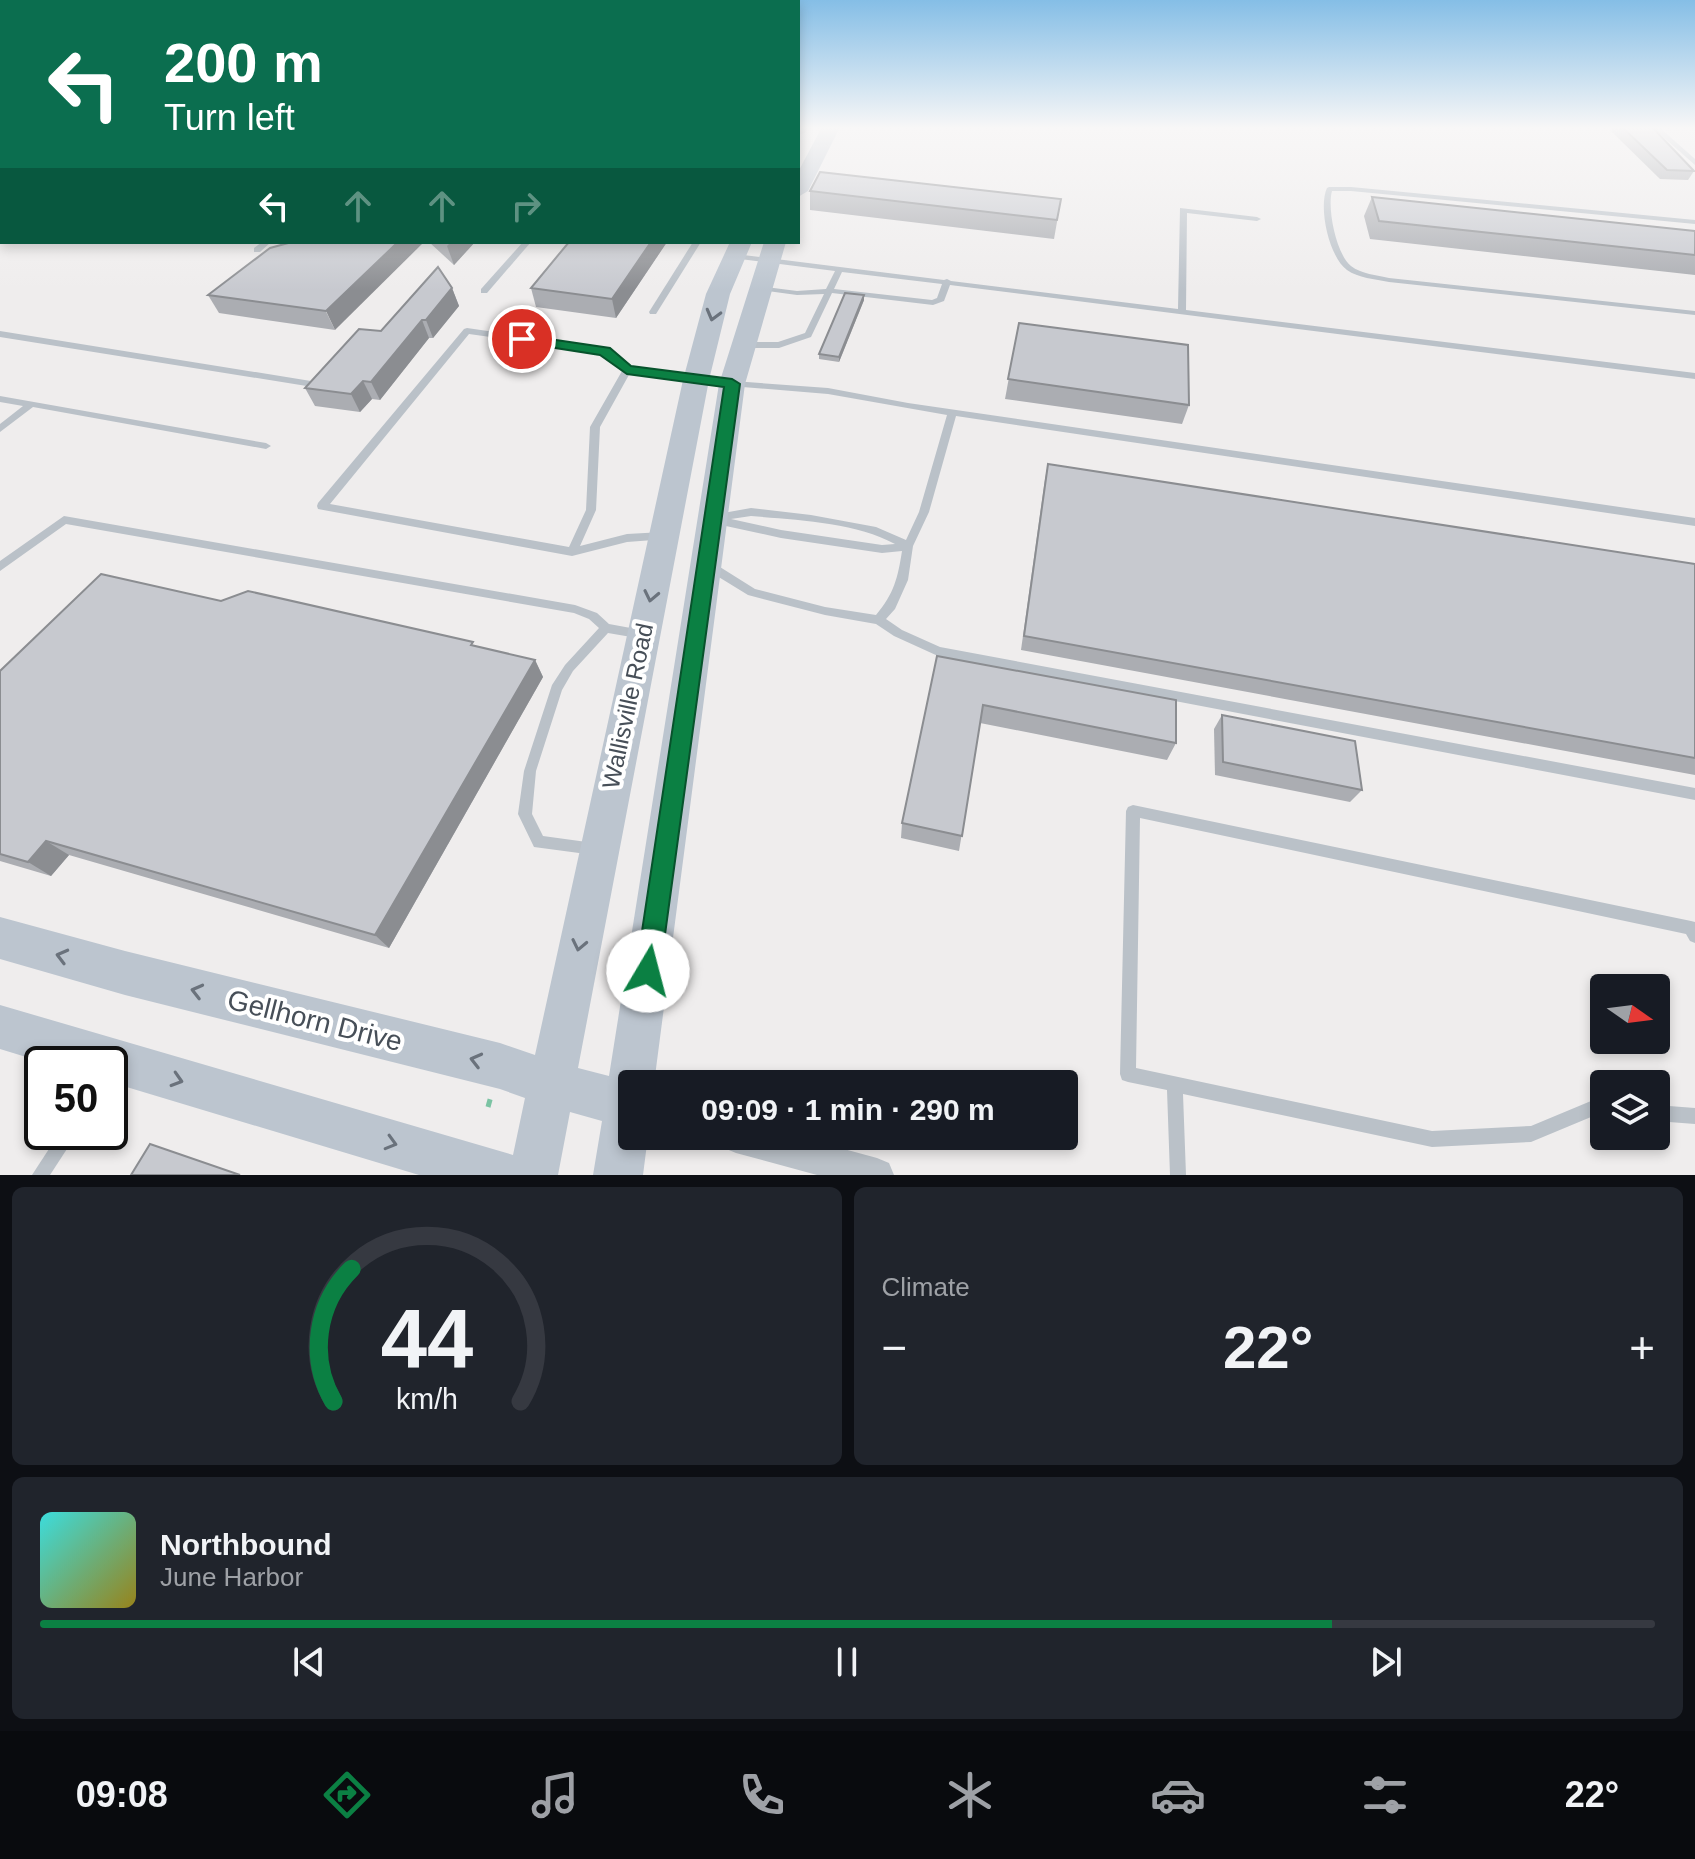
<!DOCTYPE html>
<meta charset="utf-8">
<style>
body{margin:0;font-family:Arial,sans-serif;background:#20242c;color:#f1f3f6;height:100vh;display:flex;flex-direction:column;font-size:30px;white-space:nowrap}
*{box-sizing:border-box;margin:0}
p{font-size:26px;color:#9ea1a6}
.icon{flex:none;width:44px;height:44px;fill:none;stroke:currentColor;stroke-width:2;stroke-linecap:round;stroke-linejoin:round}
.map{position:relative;height:1175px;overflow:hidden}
.details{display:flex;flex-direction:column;gap:12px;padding:12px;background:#0d0f14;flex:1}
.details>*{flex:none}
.top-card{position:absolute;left:0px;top:0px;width:800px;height:244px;box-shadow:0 4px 12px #0003;background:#0b6e4f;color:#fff;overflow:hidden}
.needle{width:52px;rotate:104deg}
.fabs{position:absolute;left:1590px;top:974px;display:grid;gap:16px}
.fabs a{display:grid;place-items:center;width:80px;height:80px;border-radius:8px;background:#171b24;box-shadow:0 4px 12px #0003;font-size:40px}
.speed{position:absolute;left:24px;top:1046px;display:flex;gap:16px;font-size:40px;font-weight:700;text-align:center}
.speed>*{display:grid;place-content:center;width:104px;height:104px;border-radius:50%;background:#171b24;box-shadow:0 4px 12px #0003;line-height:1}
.speed .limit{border:4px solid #111;border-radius:12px;background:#fff;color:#111}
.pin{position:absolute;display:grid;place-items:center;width:68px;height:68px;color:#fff;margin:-34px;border:4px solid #fff;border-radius:50%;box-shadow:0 2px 8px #0007}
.me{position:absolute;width:88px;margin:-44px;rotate:8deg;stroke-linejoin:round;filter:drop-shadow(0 0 6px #0008)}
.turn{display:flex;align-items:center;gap:28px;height:168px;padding:0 32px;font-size:36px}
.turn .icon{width:104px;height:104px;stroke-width:2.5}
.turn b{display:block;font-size:56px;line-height:68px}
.lanes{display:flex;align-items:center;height:76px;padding:0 32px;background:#0003;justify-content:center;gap:40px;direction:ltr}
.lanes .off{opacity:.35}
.big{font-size:60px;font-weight:600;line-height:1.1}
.details .card{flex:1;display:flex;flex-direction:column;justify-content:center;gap:12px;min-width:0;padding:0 28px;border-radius:12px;background:#20242c}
.details .dial{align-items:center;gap:0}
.dial svg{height:208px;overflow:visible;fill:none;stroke:#363941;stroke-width:7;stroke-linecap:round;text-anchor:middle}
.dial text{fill:#f1f3f6;stroke:none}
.song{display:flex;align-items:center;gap:24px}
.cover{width:96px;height:96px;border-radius:12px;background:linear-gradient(135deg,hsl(180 70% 55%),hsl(50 70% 35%))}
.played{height:8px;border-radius:4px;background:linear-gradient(90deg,#0b8043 80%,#363941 80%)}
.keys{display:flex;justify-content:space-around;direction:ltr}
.heat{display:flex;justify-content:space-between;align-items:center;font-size:44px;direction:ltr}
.details .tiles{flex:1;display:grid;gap:12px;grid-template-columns:1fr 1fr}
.card:last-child{grid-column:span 2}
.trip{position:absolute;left:618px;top:1070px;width:460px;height:80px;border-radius:8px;background:#171b24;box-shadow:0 4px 12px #0003;font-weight:600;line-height:80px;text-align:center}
.tabs{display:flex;height:128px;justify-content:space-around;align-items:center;background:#090b0e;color:#9ea1a6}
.tabs .icon{width:56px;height:56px}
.tabs .selected{color:#0b8043}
.tabs b{font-size:36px;color:#f1f3f6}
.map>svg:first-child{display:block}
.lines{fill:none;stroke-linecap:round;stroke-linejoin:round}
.path{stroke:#7bc3a3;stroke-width:5;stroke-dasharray:8 5;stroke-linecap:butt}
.service{fill:#bac1c8;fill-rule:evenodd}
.minor{fill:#bac1c8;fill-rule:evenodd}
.secondary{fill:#bcc5cf;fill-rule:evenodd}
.wall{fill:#abadb2}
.shaded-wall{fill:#8b8d91}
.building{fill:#c7c9cf;stroke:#8b8d91;stroke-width:2}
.oneway{stroke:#6a727c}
.route{fill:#0b8043;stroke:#07532c;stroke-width:2}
.labels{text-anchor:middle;stroke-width:8;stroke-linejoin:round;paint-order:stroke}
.street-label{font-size:24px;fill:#474f58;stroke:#fff}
.near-street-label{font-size:28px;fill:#474f58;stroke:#fff}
</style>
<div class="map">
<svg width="1695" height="1175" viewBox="0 0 1695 1175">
<rect width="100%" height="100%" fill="#efeded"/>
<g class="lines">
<!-- path -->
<polyline class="path" points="488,1107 491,1096"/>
<!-- service -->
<g class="service">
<polygon points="1652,127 1659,127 1695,159 1695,165"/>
<path d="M1329,187H1351L1695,220V224L1351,191H1332C1327,208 1336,254 1351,266C1361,274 1377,275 1389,278L1695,311V315L1389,282C1375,279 1358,278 1347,270C1329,257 1318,207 1327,188Z"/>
<path d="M1180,208L1257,217L1261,219L1257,221L1187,213L1186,310L1695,373V379L950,285L944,301L933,305L832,293L811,337L779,348H745L741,345L745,342H778L805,333L824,294L797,295L761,290L757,288L758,286L797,291L826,289L835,271L732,258L731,256L735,254L944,280L947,279L951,281L1178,309ZM842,272L942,284L937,298L932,300L834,289Z"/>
<polygon points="262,242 271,242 260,252 254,252 254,248"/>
<polygon points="523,242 531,242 487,293 481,293 481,289"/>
<polygon points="693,242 701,242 656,314 650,314 649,312"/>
<path d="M467,328L605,348L630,368L698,378V382L695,383L630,373L600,427L596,510L580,546L627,534L663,532L667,533L668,536L667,539L627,542L572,556L318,509L317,506L318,503L464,329ZM469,334L602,353L622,371L590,427L586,510L569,547L330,504Z"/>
<polygon points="0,331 317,382 322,379 326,382 319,388 0,337"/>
<path d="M733,381L828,388L908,403L1695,518V526L956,416L929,512L913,546L908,580L895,609L886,619L902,630L940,647L1695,788V800L938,656L894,636L876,624L825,615L748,595L704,568L703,565L704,562H712L755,589L825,607L876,615C894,594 898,577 902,551L882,553L781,538L712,523L707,519L712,515L751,508L811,515L876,527L906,540L919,512L947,415L828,394L730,386L729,384ZM751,516C796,520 855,522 895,544L882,545L781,530L731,519Z"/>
<polygon points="0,396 266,443 271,446 266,449 33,407 0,432 0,424 23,406 0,402"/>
<polygon points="64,516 575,605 597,613 609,624 647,631 649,634 647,637 643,639 608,633 573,671 562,690 536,771 532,814 543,836 594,843 599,844 601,849 599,854 594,855 534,847 518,814 524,771 552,685 565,665 599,628 589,619 574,613 66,524 0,571 0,561"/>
<polygon points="1133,805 1691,921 1695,922 1695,943 1690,941 1686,934 1140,818 1136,1068 1432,1131 1531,1126 1591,1101 1604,1101 1604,1117 1591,1117 1531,1142 1432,1147 1183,1094 1186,1175 1170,1175 1167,1090 1128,1082 1122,1080 1120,1074 1126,811 1128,807"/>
<polygon points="1656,1105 1695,1108 1695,1124 1656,1121"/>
<polygon points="60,1132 78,1132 50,1175 32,1175"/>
</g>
<!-- minor -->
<polygon class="minor" points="719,1136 796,1136 877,1158 889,1163 894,1175 817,1175 736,1153 724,1148"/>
<!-- secondary -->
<g class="secondary">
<polygon points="798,127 808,127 805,133 798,135"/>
<polygon points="822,127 840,127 808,191 798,197 798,172"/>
<polygon points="730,242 752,242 730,294 709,380 578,1068 609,1076 719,384 764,242 786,242 745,384 654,1084 632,1084 632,1136 648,1136 643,1175 593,1175 602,1121 570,1112 558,1175 419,1175 110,1082 110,1064 49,1064 0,1049 0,1005 513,1155 525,1098 500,1089 125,995 0,959 0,917 125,951 500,1043 535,1055 683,380 706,294"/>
</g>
</g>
<!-- wall -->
<g class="wall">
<polygon points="1614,127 1652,127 1694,171 1688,180 1660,179 1611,131"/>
<polygon points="810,191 1061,199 1054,239 810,210"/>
<polygon points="1372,197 1695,231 1695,275 1370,239 1364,216"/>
<polygon points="292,242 335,330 219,313 208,295"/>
<polygon points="429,242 475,242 454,265"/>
<polygon points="667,242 616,318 536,307 531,288"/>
<polygon points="452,288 459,306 433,338 429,338 380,400 372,399 360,412 315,406 305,388 381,331"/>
<polygon points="864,295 864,300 839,362 819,359 819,354"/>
<polygon points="1019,323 1189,405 1182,424 1005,399"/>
<polygon points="1048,464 1695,564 1695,775 1021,650 1045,479"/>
<polygon points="221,601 475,646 535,660 543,677 389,948 69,855 51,876 0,861 0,671"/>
<polygon points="937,656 1176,743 1167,760 980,723 959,851 901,838 902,823"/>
<polygon points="1222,715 1362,790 1350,802 1215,775 1214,729"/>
</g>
<!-- shaded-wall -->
<g class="shaded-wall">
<polygon points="398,242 424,242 335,330 326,311"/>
<polygon points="451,242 475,242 454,265 447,246"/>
<polygon points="651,242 667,242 616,318 612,299"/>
<polygon points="452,288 459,306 433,338 426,320"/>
<polygon points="864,295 864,300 839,362 839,357"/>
<polygon points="422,320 429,338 380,400 371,382"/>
<polygon points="363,381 372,399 360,412 351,394"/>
<polygon points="535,660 543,677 389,948 375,935"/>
<polygon points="46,841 69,855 51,876 28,862"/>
</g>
<!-- building -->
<g class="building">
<polygon points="1622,127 1652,127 1694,171 1667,170"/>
<polygon points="820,172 1061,199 1057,220 810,191"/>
<polygon points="1372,197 1695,231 1695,255 1379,221"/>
<polygon points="292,242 398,242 326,311 208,295 270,248"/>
<polygon points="569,242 651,242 612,299 531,288"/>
<polygon points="438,267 452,288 426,320 422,320 371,382 363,381 351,394 305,388 359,329 381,331"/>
<polygon points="845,293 864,295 839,357 819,354"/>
<polygon points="1019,323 1188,345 1189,405 1008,379"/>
<polygon points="1048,464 1695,564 1695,758 1024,636"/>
<polygon points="101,574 221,601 248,591 473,642 471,645 535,660 375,935 46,841 28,862 0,854 0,671"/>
<polygon points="937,656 1176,700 1176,743 983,705 962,836 902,823"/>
<polygon points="1222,715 1355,741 1362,790 1223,762"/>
<polygon points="150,1144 240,1175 131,1175"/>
</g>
<!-- one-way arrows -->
<defs><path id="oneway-chevron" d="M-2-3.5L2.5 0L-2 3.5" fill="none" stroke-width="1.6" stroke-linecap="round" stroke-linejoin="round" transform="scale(2)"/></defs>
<g class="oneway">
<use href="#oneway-chevron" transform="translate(713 315) rotate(105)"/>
<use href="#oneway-chevron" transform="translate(651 596) rotate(102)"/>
<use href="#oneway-chevron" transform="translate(579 945) rotate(102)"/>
<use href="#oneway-chevron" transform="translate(62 956) rotate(-165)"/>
<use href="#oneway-chevron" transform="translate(197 991) rotate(-166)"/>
<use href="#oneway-chevron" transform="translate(476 1060) rotate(-166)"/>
<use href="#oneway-chevron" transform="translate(177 1080) rotate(17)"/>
<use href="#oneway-chevron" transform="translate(391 1143) rotate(16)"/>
</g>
<!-- sky -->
<linearGradient id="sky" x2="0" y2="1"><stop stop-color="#85bee6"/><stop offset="0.44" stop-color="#f8f7f7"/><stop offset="1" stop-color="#f8f7f7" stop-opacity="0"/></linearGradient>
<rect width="1695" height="291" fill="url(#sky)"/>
<!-- route -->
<polygon class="route" points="522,335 610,348 631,366 732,379 740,384 660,971 657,980 648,983 640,980 636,971 724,387 627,374 600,355 517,342 515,339"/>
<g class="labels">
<!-- street labels -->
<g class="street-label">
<text transform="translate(628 706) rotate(-78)" y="8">Wallisville Road</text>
</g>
<!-- near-street labels -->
<g class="near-street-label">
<text transform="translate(315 1020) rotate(14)" y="10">Gellhorn Drive</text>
</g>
</g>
</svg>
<div class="fabs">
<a><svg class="needle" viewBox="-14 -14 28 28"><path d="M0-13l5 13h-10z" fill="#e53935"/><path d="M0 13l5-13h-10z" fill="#9ea1a6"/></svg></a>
<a><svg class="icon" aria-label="layers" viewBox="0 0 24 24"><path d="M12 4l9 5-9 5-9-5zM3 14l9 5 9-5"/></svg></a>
</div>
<div class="speed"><div class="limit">50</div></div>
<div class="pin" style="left:522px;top:339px;background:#d93025"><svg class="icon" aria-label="arrive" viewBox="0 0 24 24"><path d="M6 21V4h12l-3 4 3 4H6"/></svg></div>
<svg class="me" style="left:648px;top:971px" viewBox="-20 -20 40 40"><circle r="19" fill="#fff"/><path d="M0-13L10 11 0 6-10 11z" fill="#0b8043"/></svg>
<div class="trip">09:09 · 1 min · 290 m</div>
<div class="top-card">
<div class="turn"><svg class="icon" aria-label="left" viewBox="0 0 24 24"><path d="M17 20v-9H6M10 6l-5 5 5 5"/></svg><div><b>200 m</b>Turn left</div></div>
<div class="lanes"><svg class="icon" aria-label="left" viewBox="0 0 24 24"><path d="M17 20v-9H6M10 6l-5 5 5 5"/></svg><svg class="icon off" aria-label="ahead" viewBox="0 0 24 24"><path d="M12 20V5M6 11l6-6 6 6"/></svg><svg class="icon off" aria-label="ahead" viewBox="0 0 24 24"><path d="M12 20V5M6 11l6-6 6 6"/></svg><svg class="icon off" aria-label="right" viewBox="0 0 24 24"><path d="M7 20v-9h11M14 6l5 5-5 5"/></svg></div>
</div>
</div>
<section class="details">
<div class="tiles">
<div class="card dial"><svg viewBox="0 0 100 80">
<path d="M14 69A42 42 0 1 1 86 69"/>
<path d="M14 69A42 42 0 0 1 21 18" stroke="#0b8043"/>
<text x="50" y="56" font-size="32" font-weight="700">44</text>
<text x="50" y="72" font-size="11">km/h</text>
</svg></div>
<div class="card"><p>Climate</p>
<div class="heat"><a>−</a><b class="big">22°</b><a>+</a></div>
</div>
<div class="card">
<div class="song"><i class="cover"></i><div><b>Northbound</b><p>June Harbor</p></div></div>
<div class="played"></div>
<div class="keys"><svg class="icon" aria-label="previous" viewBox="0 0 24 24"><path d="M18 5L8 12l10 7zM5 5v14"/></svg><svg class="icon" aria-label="pause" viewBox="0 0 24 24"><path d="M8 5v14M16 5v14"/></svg><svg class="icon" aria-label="next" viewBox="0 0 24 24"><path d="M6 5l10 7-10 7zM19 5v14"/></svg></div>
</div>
</div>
</section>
<nav class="tabs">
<b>09:08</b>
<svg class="icon selected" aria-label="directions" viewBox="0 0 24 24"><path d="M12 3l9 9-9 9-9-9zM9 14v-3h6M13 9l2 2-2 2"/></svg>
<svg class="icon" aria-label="music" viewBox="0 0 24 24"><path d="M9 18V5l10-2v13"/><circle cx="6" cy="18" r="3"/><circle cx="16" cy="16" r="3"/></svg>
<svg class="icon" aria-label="phone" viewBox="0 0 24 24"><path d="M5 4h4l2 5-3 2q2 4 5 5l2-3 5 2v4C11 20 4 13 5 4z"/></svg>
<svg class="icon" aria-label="climate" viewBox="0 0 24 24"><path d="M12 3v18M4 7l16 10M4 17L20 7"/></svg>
<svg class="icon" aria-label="car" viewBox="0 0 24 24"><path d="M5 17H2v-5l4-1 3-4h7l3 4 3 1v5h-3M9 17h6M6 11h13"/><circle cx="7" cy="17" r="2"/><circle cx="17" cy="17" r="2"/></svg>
<svg class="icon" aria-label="filters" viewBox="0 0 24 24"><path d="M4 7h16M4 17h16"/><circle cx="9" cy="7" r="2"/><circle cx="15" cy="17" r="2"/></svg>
<b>22°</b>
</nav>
